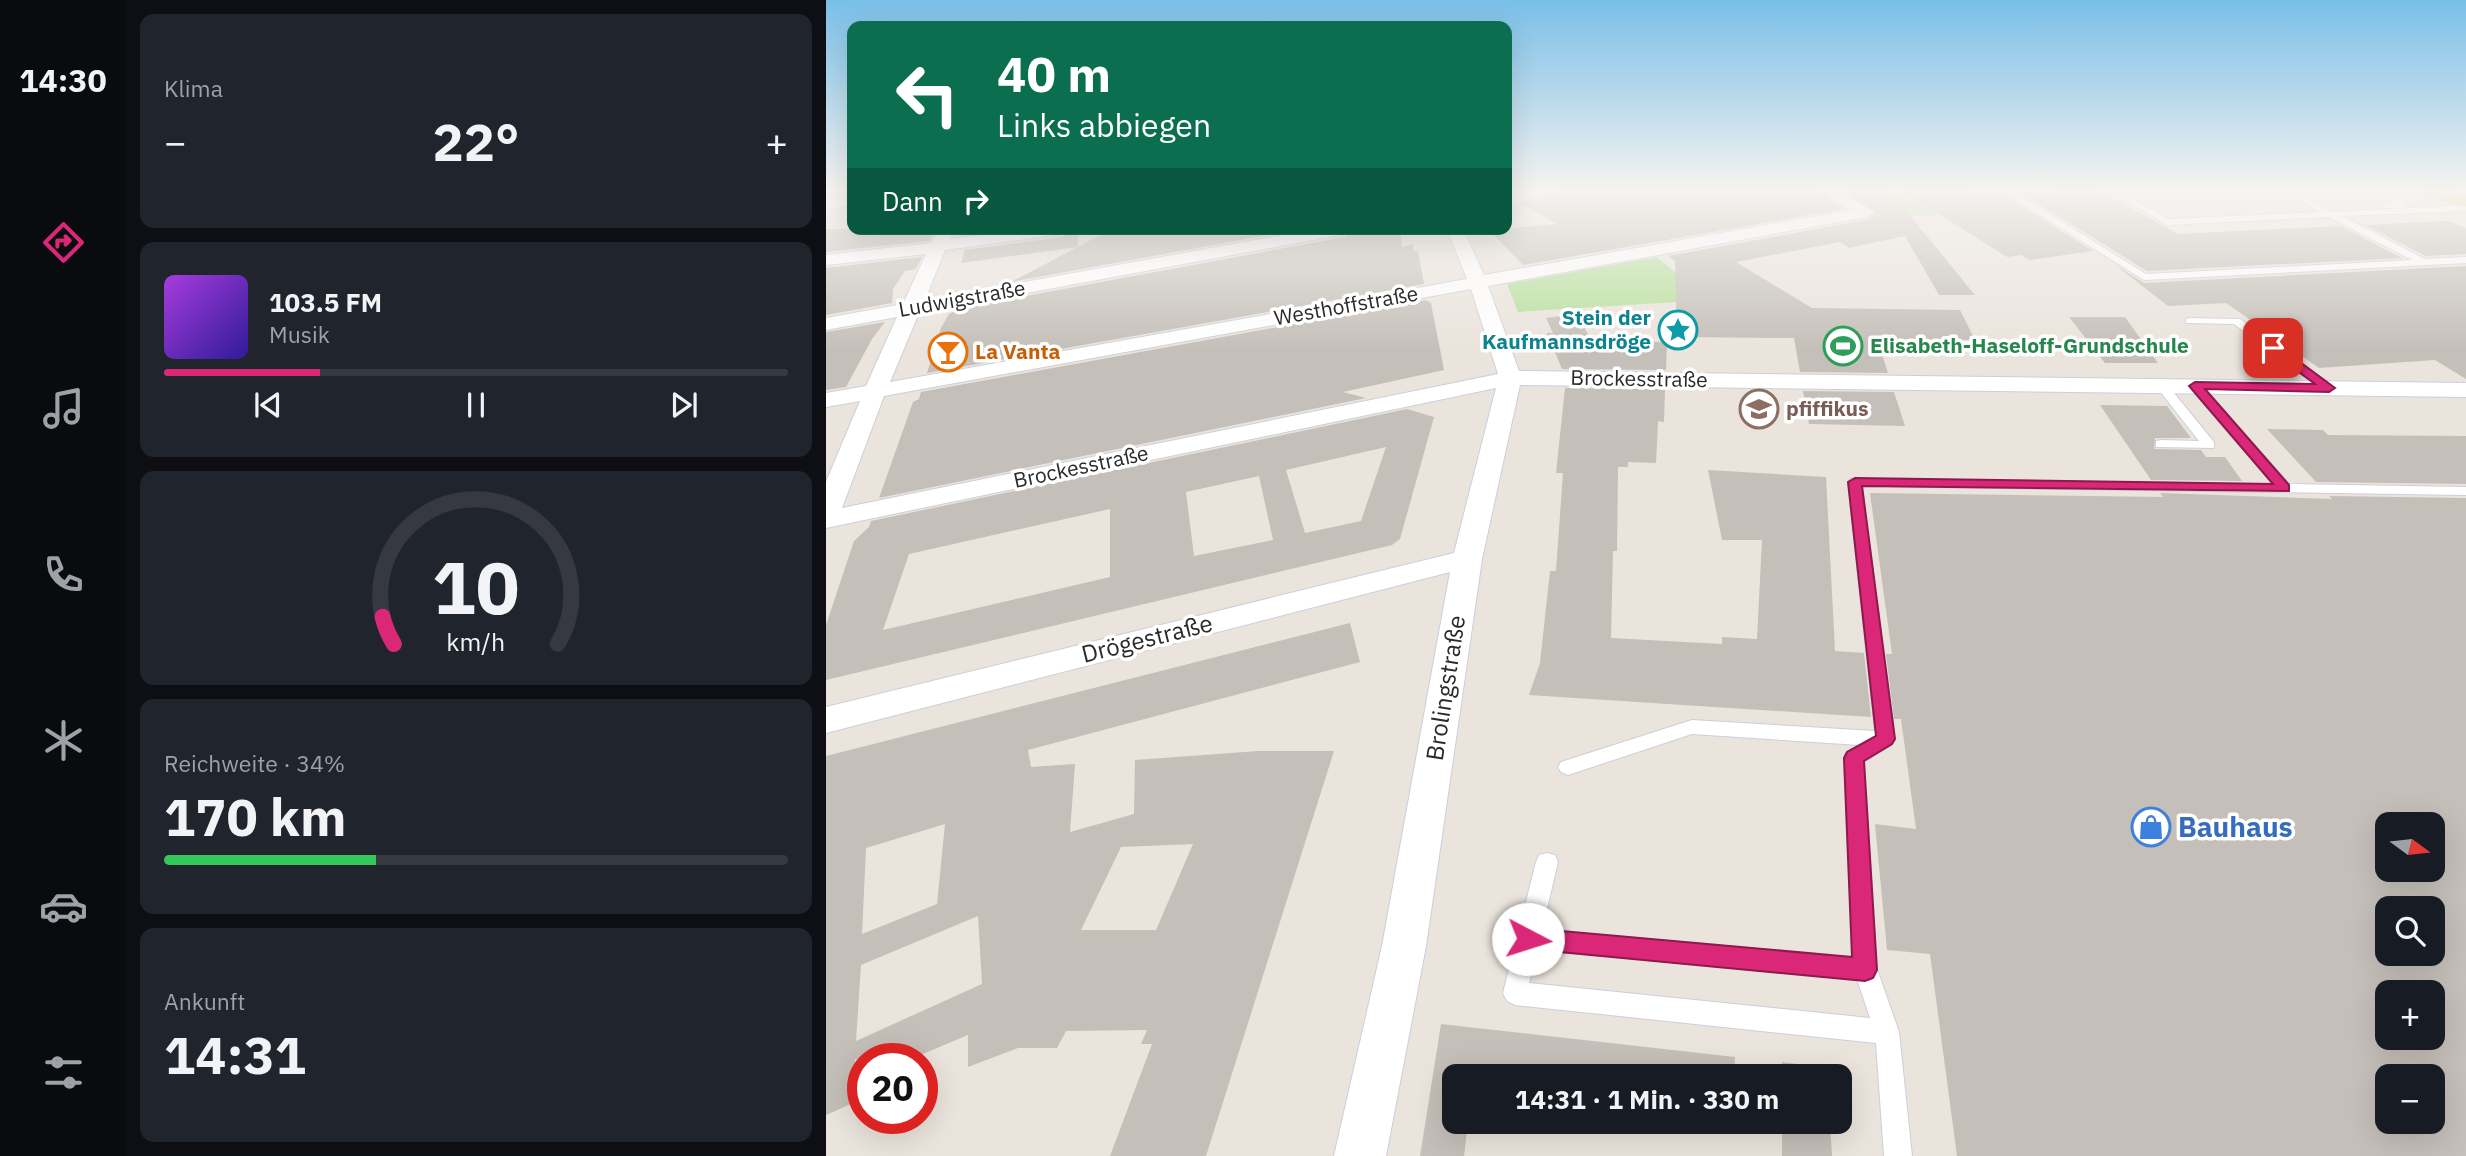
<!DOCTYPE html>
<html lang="de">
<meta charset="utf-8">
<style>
body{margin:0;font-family:"IBM Plex Sans",sans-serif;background:#20242c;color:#f1f3f6;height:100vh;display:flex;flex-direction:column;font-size:26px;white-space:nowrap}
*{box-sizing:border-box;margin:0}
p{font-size:23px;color:#9ea1a6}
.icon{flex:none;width:38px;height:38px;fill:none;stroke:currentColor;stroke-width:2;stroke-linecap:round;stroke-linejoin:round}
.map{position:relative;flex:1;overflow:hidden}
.drawer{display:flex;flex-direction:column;gap:14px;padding:14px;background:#0d0f14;width:700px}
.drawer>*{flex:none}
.guide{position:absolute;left:21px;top:21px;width:665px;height:214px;border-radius:14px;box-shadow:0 7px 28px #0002;background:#0b6e4f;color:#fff;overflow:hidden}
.needle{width:46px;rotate:105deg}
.fabs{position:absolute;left:1549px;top:812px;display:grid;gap:14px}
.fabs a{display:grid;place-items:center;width:70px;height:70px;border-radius:14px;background:#171b24;box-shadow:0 7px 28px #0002;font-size:35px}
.speed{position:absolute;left:21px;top:1043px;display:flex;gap:14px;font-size:35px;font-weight:700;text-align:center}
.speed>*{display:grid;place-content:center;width:91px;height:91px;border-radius:50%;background:#171b24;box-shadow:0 7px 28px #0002;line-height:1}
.speed .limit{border:10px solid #d22;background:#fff;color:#111}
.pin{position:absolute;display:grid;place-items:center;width:60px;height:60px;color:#fff;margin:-30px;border-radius:14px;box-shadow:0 4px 10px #0006}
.me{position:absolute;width:77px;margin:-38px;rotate:95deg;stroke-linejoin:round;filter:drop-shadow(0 0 5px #0008)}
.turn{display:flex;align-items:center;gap:24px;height:147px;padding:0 35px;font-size:32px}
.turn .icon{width:91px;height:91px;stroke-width:2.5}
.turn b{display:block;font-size:49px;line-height:60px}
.then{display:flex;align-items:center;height:66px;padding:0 35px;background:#0003;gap:14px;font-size:26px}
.big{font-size:52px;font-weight:800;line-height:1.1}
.drawer .card{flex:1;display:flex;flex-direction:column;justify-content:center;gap:10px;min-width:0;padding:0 24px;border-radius:14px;background:#20242c}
.drawer .dial{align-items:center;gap:0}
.dial svg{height:182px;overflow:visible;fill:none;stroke:#363941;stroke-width:7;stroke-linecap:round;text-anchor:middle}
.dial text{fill:#f1f3f6;stroke:none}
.song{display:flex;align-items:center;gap:21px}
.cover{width:84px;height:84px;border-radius:10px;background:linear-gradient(135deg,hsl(280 70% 55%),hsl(250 70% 35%))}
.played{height:7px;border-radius:4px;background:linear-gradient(90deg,#db2777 25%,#363941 25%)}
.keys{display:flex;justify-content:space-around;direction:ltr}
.heat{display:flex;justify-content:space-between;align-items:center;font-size:38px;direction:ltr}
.charge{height:10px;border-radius:5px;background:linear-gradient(90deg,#34c759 34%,#363941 0)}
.trip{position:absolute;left:616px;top:1064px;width:410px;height:70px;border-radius:14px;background:#171b24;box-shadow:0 7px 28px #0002;font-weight:800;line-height:70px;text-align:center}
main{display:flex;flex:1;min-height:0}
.dock{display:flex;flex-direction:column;width:126px;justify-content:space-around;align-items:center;background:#090b0e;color:#9ea1a6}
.dock .icon{width:49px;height:49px}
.dock .on{color:#db2777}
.dock b{font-size:32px;color:#f1f3f6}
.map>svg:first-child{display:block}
.green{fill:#b6e09b}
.building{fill:#c4bfb8;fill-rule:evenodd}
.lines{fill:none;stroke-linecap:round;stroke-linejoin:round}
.service-casing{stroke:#cbcfdb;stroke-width:2}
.minor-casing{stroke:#cbcfdb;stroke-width:2}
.primary-casing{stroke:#c3c3c3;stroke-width:3}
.path{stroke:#c3c3c3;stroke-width:2.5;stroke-dasharray:2.5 2;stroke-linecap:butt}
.service{fill:#fff;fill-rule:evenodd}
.minor{fill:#fff;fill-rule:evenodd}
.primary{fill:#eac363;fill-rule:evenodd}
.route{fill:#db2777;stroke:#8e194d;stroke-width:2}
.labels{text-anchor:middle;stroke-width:7;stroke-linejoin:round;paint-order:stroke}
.far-street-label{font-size:21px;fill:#2a2a2a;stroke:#fff}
.far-culture-label{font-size:21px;font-weight:bold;fill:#0d838f;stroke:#fff;text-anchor:end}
.far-leisure-label{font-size:21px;font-weight:bold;fill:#27864d;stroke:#fff;text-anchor:start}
.far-food-label{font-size:21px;font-weight:bold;fill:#c56008;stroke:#fff;text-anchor:start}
.far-education-label{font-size:21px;font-weight:bold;fill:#785e54;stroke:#fff;text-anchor:start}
.street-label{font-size:24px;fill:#2a2a2a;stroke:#fff}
.near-shop-label{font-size:28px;font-weight:bold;fill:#366cbe;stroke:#fff;text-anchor:start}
</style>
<main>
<nav class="dock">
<b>14:30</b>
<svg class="icon on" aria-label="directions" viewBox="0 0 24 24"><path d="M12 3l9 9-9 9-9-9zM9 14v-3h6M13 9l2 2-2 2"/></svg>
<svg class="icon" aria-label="music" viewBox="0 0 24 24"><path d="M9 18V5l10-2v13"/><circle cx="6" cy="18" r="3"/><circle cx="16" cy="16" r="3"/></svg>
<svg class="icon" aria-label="phone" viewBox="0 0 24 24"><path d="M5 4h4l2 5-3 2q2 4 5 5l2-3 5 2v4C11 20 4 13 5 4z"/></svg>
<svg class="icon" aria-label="climate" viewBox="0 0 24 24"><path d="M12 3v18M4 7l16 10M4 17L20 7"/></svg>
<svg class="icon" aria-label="car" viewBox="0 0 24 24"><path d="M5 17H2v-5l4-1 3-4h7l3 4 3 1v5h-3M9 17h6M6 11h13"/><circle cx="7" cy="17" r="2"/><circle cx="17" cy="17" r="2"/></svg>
<svg class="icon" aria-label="filters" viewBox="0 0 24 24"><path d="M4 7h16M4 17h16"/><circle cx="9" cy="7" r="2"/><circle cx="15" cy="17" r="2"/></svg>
</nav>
<section class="drawer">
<div class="card"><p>Klima</p>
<div class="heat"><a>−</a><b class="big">22°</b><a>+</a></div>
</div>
<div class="card">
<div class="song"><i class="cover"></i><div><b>103.5 FM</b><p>Musik</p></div></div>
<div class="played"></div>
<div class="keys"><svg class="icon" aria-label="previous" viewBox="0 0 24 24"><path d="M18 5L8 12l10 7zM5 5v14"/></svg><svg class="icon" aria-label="pause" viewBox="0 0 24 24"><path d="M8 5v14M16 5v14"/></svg><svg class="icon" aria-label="next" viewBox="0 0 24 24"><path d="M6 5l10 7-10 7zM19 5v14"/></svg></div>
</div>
<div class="card dial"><svg viewBox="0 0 100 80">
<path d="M14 69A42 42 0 1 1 86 69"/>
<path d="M14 69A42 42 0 0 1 9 57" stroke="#db2777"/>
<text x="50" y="56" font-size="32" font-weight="700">10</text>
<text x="50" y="72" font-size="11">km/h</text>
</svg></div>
<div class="card"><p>Reichweite · 34%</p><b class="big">170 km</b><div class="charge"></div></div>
<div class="card"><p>Ankunft</p><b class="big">14:31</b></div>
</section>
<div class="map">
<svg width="1640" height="1156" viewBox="0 0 1640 1156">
<rect width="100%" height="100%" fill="#ebe4dd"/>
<!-- green -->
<g class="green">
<polygon points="1100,190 1141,190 1173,211 1071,217 1035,200"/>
<polygon points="831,257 850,273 850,302 692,312 681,284"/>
</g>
<!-- building -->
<g class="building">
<polygon points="734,190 992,190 1018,209 697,265 663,230 731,224 695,203 730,196"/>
<polygon points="1016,190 1063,190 1149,295 1113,295 1079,236 1023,248 1014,242 910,262 986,308 1134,310 1149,340 1051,339 1062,373 974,372 968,338 851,337 849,261 842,256 1040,220 1050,213"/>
<polygon points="1074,190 1148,190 1149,197 1177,195 1267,251 1204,260 1195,255 1181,257"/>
<polygon points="1238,190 1271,190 1352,234 1515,226 1576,258 1321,271 1195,193"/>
<polygon points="1621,221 1640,228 1640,254 1600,256 1539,225"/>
<polygon points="0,229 109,229 103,241 0,252"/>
<polygon points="247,229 251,229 252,247 135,263 139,250 236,237"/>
<polygon points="286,229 474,229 185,282"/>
<polygon points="530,229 574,229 576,247 587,244 588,251 592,251 598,284 101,373 115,328 123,314 134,308 519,237"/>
<polygon points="96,257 90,269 79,271 67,289 66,303 0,315 0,268"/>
<polygon points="1288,264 1318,283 1640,266 1640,379 1609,360 1493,368 1400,303 1342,306"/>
<polygon points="600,300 605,303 618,370 517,392 540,398 53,498 87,402 93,399 95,392"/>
<polygon points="751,314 765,340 841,342 840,370 736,369 721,333 727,333 720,318"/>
<polygon points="1243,317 1299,317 1332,363 1279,363"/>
<polygon points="59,322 46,339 20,387 0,390 0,332"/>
<polygon points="739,388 839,389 838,422 832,421 830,463 802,462 802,467 792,467 791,551 787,551 785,638 896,644 896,637 931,639 936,540 896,540 882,470 1000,477 1009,651 1038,653 1045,717 703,695 714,663 724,571 730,571 737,473 730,473"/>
<polygon points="977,391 1068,392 1079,426 983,424"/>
<polygon points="1274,405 1341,406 1365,438 1329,438 1328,449 1375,450 1380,457 1399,457 1416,481 1325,480"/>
<path d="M581,409L608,417L574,539L566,545L0,680V625L28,541L43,527L45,521ZM560,447L535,521L479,533L460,470ZM433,476L447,540L368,556L360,492ZM284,509V577L57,630L83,554Z"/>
<polygon points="1441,429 1497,430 1502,435 1640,436 1640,484 1490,482"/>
<path d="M1044,493L1337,497L1334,493L1506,499L1503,496L1640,498V1156H1131L1104,954L1061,950L1049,824L1090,829L1075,719H1068L1060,654H1066ZM1561,824H1606V870H1561ZM1561,908H1606V954H1561ZM1561,992H1606V1038H1561ZM1561,1076H1606V1122H1561Z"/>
<path d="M524,623L534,662L202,750L205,767L249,764L244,832L308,814L309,760L432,751H508L380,1156H284L326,1044H315L321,1030L240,1031L231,1048H192L142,1067V1035L85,1059H29L27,1103L0,1115V756ZM119,824L111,904L36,934L40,848ZM367,844L330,930H255L295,847ZM152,916L156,984L30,1041L35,965Z"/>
<polygon points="615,1024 909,1057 908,1076 628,1076 628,1122 642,1122 638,1156 594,1156"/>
<polygon points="956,1062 1003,1068 1003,1076 956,1076"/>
<polygon points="956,1122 1004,1122 1006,1156 956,1156"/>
</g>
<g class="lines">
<defs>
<g id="service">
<polygon points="1179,190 1185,190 1320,274 1586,260 1503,217 1341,225 1283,190 1292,190 1343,219 1494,212 1454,190 1463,190 1506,212 1640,205 1640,211 1516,216 1599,259 1640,257 1640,263 1318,280 1179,193"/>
<polygon points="1537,190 1548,190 1579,200 1580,205 1576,208 1558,208 1558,204 1570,203"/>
<polygon points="1364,318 1414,319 1508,388 1506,391 1498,391 1408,324 1360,323 1360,319"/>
<polygon points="1335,381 1339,382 1388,442 1388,448 1330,447 1330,441 1335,440 1373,441 1329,385"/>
<path d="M1369,382L1373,383L1463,484L1640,487V495L1036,486L1068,739L1065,745L1038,762L1051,969L1073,1032L1086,1156H1058L1050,1043L689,1005L681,1001L677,993L710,862L713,855L721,853L729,855L732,862L716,930L1027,957L1018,758L1021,753L1034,745L866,734L742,775L735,772L732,767L735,762L866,720L1049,731L1022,482L1024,479L1448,484L1365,389L1363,386ZM711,950L1031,979L1044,1018L703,983Z"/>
</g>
<g id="minor">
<polygon points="704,190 732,190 729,193 681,204 681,194"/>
<path d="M994,190H1012L1048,212L1040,217L662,286L693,371L1640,383V397L694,385L656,559L600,946L560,1156H508L556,946L624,572L0,733V707L628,553L670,388L0,528V482L34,401L0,407V393L40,386L71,317L0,330V318L77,304L100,254L0,265V255L105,243L112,229H128L124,239L197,229H244L236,234L119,250L99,300L490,229H527L519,234L93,313L64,382L641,279L621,229H637L658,275L1025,210ZM645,289L672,374L16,508L58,396Z"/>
<polygon points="26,195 26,205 0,210 0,200"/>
</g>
<polygon id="primary" points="1597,190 1626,190 1640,194 1640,207 1600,194"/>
</defs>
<!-- service casing -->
<use href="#service" class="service-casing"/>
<!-- minor casing -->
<use href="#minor" class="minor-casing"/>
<!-- primary casing -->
<use href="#primary" class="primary-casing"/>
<!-- path -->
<polyline class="path" points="1065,209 1163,194"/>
<!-- service -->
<use href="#service" class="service"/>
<!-- minor -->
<use href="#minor" class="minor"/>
<!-- primary -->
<use href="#primary" class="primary"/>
</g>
<!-- sky -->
<linearGradient id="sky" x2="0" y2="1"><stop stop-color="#79bfe8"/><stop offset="0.54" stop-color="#f6f3f0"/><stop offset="1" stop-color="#f6f3f0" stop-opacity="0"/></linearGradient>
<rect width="1640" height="351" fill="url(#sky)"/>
<!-- route -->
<polygon class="route" points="1443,345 1451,345 1509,388 1503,392 1379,389 1463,485 1463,491 1036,486 1069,739 1066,744 1038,761 1051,970 1047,978 1039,981 702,949 694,946 691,939 694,931 702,928 1026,957 1018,758 1021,752 1050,736 1022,482 1029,478 1447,484 1363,386 1369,382 1489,384 1443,350"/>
<!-- icons -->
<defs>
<symbol id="sight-ring" viewBox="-11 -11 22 22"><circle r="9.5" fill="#fff" stroke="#0f9aa8" stroke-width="1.5"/><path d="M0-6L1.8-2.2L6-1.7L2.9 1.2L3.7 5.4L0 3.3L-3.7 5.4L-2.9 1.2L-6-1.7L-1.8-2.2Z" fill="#0f9aa8"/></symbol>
<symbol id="stadium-ring" viewBox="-11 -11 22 22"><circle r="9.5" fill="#fff" stroke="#2e9e5b" stroke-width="1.5"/><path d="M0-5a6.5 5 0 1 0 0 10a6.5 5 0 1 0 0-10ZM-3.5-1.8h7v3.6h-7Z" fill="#2e9e5b"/></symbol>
<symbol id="bar-ring" viewBox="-11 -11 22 22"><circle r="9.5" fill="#fff" stroke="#e8710a" stroke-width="1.5"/><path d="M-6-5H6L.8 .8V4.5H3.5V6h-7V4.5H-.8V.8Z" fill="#e8710a"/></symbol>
<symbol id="school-ring" viewBox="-11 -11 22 22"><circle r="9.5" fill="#fff" stroke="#8d6e63" stroke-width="1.5"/><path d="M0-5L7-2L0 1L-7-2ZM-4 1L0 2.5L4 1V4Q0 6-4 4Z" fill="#8d6e63"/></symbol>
<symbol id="shop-ring" viewBox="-11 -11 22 22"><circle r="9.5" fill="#fff" stroke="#3f7fe0" stroke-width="1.5"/><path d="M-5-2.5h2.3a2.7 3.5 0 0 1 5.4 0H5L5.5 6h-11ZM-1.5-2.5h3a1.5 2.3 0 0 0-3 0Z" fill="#3f7fe0"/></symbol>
</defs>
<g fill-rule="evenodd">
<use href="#sight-ring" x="830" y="308" width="44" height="44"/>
<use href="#stadium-ring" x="995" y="324" width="44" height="44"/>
<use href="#bar-ring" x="100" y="330" width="44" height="44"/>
<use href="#school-ring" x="911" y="387" width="44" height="44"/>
<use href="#shop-ring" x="1303" y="805" width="44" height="44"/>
</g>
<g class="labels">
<!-- far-street labels -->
<g class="far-street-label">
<text transform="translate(136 299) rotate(-10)" y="7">Ludwigstraße</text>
<text transform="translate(520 306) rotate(-10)" y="7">Westhoffstraße</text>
<text transform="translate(813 379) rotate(1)" y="7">Brockesstraße</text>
<text transform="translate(255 467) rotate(-12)" y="7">Brockesstraße</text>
</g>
<!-- far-culture labels -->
<g class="far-culture-label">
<text x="825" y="325">Stein der<tspan x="825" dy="24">Kaufmannsdröge</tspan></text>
</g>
<!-- far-leisure labels -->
<g class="far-leisure-label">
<text x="1044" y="353">Elisabeth-Haseloff-Grundschule</text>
</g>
<!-- far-food labels -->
<g class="far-food-label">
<text x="149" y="359">La Vanta</text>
</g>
<!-- far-education labels -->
<g class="far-education-label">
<text x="960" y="416">pfiffikus</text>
</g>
<!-- street labels -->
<g class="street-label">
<text transform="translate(321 639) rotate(-14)" y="8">Drögestraße</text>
<text transform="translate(620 688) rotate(-81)" y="8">Brolingstraße</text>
</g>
<!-- near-shop labels -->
<g class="near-shop-label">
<text x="1352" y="837">Bauhaus</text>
</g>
</g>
</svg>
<div class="fabs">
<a><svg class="needle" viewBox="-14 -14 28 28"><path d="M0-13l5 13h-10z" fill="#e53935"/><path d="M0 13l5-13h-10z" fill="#9ea1a6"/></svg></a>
<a><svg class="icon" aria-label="search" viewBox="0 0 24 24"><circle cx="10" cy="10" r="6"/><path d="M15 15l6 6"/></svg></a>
<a>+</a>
<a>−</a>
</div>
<div class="speed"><div class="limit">20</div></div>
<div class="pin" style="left:1447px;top:348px;background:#d93025"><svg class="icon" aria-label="arrive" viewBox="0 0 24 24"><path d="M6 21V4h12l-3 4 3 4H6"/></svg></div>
<svg class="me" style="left:702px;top:939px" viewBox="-20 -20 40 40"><circle r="19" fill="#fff"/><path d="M0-13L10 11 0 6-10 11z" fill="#db2777"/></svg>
<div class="trip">14:31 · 1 Min. · 330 m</div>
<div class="guide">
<div class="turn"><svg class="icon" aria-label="left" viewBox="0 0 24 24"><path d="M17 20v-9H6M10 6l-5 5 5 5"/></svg><div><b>40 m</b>Links abbiegen</div></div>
<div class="then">Dann<svg class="icon" aria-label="right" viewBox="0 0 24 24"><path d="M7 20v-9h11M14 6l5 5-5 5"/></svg></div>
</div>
</div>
</main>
